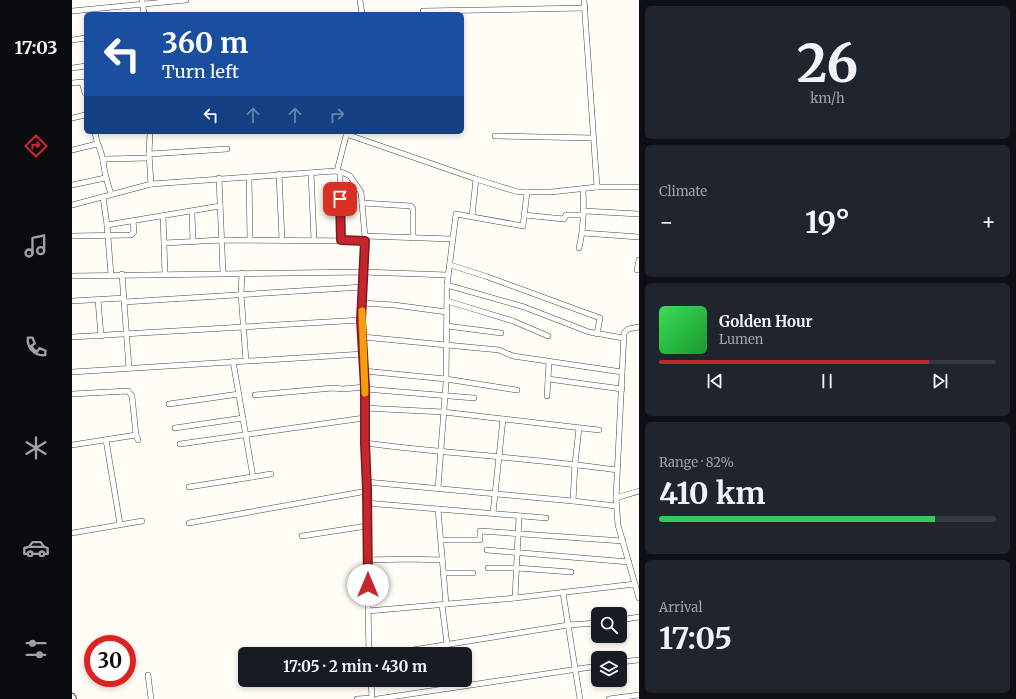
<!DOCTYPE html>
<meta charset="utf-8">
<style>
body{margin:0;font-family:Merriweather,serif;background:#20242c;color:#f1f3f6;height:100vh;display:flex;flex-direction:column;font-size:15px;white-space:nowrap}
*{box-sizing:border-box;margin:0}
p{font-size:13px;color:#9ea1a6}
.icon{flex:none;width:22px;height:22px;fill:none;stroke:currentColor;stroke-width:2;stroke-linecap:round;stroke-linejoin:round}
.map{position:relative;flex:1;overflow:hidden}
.panel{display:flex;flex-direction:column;gap:6px;padding:6px;background:#0d0f14;width:377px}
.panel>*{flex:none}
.banner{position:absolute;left:12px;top:12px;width:380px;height:122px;border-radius:6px;box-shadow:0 2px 6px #0003;background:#1a4fa0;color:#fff;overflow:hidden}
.controls{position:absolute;left:519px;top:607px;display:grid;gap:8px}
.controls a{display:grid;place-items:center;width:36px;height:36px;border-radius:6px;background:#171b24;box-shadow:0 2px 6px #0003;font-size:20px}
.speed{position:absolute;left:12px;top:635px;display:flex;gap:8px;font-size:20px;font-weight:700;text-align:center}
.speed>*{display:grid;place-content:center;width:52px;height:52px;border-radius:50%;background:#171b24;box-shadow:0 2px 6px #0003;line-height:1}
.speed .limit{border:6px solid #d22;background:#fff;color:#111}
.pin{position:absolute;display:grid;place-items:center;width:34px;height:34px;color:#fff;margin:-17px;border-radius:8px;box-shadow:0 2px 6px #0006}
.me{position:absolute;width:44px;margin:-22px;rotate:0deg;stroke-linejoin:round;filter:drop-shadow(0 0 3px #0008)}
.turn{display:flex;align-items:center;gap:14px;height:84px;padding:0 12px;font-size:18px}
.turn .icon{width:52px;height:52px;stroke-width:2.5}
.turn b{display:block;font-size:28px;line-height:34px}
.lanes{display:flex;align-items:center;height:38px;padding:0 12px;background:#0003;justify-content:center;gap:20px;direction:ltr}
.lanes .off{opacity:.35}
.big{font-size:30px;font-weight:700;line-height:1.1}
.panel .tile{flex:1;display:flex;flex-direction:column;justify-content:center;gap:6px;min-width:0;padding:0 14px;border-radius:6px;background:#20242c}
.panel .dial{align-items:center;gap:0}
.dial b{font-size:52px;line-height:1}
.song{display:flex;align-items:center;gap:12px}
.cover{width:48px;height:48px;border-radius:6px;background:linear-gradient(135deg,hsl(130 70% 55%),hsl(130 70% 35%))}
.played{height:4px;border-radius:2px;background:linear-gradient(90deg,#c4262e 80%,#363941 80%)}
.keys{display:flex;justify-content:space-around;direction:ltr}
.heat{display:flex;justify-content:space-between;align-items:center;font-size:22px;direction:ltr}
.charge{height:6px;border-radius:3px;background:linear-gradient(90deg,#34c759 82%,#363941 0)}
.trip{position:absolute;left:166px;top:647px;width:234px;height:40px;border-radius:6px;background:#171b24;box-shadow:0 2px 6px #0003;font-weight:700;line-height:40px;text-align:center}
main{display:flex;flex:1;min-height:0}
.tabs{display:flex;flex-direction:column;width:72px;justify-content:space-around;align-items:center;background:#090b0e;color:#9ea1a6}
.tabs .icon{width:28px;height:28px}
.tabs .active{color:#c4262e}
.tabs b{font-size:18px;color:#f1f3f6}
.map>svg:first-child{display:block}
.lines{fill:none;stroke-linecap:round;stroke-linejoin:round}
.minor-casing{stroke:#444;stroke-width:6}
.tertiary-casing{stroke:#444;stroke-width:8}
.minor{stroke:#fff;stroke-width:5}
.tertiary{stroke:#fff;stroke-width:6}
.route-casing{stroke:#7f191e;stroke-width:10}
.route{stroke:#c4262e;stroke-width:7}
.slow{stroke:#f59e0b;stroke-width:7}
</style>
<main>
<nav class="tabs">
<b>17:03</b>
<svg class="icon active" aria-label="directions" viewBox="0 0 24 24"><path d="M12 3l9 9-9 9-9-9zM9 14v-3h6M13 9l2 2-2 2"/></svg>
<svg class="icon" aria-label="music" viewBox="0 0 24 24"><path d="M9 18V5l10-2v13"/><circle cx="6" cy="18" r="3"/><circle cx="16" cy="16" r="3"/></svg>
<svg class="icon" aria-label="phone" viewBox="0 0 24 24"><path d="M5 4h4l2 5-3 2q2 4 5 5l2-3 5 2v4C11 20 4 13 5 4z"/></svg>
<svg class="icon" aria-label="climate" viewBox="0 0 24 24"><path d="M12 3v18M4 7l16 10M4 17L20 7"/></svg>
<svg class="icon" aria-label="car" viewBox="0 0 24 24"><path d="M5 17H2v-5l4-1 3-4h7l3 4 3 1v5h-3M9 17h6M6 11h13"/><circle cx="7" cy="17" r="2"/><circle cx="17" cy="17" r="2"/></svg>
<svg class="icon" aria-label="filters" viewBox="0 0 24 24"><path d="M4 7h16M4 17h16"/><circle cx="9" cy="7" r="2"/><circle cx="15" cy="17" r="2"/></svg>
</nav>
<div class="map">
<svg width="567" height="699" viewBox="0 0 567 699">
<rect width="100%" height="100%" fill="#fffdf5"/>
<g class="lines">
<defs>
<g id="minor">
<polyline points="70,0 72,14"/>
<polyline points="288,0 290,14"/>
<polyline points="512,0 525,187"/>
<polyline points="0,11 114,0"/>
<polyline points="351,11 513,8"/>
<polyline points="0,40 14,38"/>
<polyline points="0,68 14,66"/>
<polyline points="0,83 10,82 13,93"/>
<polyline points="0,118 13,115 14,117"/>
<path d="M23,132C24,142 29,150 31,160C32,171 35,182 39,194"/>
<polyline points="78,132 77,154 79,184"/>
<polyline points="274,134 404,179 446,192 479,192 525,187 567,187"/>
<polyline points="423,136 521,138"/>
<polyline points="0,150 25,144"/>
<polyline points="77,154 155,149"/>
<polyline points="31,161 34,159 77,158"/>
<polyline points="265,171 275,132"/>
<polyline points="268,172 269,240"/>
<polyline points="239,173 242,240"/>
<polyline points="207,174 210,240"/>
<polyline points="177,177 178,240"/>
<polyline points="147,178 151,273"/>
<polyline points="0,185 33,178"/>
<polyline points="31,197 35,225 39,275"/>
<polyline points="290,203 339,206 341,209 341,238"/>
<polyline points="0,205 79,184 263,171 272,173 278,176 289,192 290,203 293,237 289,320 293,387 293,443 295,491 294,503 297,654"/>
<polyline points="512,211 567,214"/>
<polyline points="120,212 121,242"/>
<polyline points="452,215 492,219 494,215 511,215"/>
<polyline points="91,216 93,274"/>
<polyline points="400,216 404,179"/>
<polyline points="35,225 148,206"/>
<polyline points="511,233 567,237"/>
<polyline points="0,236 59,235 62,232 61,221"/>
<polyline points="293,236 380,239"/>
<polyline points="92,243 150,240 293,241"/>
<path d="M507,248C512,228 512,209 511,189"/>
<polyline points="378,265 413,276 528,318 525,334"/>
<polyline points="565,270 567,260"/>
<polyline points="170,273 169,294 174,361"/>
<polyline points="50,274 57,368"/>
<polyline points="0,276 291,272 376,275"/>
<polyline points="375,285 452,307 517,332 551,338"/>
<polyline points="26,300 29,336"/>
<polyline points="0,301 52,298"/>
<polyline points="375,301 441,321 476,336"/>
<polyline points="52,302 291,287"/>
<polyline points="290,303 322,305 375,312"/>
<polyline points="375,326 429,333"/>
<polyline points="567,327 556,329 552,333 544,498 546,525 567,598"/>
<polyline points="0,337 289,320"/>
<polyline points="291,337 427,350 441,356 550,372"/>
<polyline points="161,361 181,477"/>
<polyline points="292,371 374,379 445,390"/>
<polyline points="0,372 291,354"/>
<polyline points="476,379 550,389"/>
<polyline points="293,389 402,398"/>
<polyline points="0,394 56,391 60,396 64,435 66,440"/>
<polyline points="183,395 261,388 271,389 293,387"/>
<polyline points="475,396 477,362"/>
<polyline points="97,404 167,394"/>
<polyline points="292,408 371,412 527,430"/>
<polyline points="103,428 171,418"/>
<polyline points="34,440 48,524"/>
<path d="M293,443C377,454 461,458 545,470"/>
<polyline points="108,444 292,418"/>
<polyline points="0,445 64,435"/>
<polyline points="295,482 501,501 544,506"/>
<polyline points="117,487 199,474"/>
<polyline points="366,488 374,383 375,285 384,214 451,226 455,192"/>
<polyline points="544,498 567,491"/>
<polyline points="501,501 503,464 507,428"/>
<polyline points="294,503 474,518"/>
<polyline points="366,509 374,604"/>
<polyline points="421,513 431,419"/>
<polyline points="117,523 295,491"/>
<polyline points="0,533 70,521"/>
<polyline points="230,536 295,526"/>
<polyline points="369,540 408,540 408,531 551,541"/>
<polyline points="415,550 557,562"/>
<polyline points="295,560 337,559 370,560"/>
<polyline points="416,568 445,568 499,572"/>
<polyline points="371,573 401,573"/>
<polyline points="491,593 508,699"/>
<polyline points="443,598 447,516"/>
<polyline points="370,605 375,644"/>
<polyline points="296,611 443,598 563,584"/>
<polyline points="548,620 567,617"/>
<polyline points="316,654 496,625 526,623"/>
<polyline points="548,662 567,660"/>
<polyline points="76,675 79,699"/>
<polyline points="299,680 300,699"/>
<polyline points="285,699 300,698"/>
<polyline points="305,699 526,666"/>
<polyline points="537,699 567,695"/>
</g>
<polyline id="tertiary" points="0,697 1,699"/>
</defs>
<!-- minor casing -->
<use href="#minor" class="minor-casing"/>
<!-- tertiary casing -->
<use href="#tertiary" class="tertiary-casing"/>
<!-- minor -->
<use href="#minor" class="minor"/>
<!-- tertiary -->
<use href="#tertiary" class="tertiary"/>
</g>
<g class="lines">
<defs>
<polyline id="route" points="268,199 269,240 293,241 289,320 293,387 293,443 295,490 296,585"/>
</defs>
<!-- route casing -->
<use href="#route" class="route-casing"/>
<!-- route -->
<use href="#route" class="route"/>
<!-- slow -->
<polyline class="slow" points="290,311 293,393"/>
</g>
</svg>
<div class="controls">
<a><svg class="icon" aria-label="search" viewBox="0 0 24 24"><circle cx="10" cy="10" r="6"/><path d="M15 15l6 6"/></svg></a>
<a><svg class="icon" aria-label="layers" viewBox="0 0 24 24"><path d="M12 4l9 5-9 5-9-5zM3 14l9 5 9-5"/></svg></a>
</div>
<div class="speed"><div class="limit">30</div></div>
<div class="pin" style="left:268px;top:199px;background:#d93025"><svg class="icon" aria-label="arrive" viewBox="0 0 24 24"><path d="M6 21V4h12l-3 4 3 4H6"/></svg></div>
<svg class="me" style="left:296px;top:585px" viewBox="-20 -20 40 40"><circle r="19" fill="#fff"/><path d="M0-13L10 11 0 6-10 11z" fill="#c4262e"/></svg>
<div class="trip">17:05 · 2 min · 430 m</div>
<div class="banner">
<div class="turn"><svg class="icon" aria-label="left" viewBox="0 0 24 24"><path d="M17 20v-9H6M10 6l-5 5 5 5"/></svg><div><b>360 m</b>Turn left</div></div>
<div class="lanes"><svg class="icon" aria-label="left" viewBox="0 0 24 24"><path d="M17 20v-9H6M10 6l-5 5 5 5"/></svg><svg class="icon off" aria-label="ahead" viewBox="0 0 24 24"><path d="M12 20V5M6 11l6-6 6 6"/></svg><svg class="icon off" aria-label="ahead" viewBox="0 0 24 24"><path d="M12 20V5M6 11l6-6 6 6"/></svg><svg class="icon off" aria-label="right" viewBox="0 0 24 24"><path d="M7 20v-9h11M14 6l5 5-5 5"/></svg></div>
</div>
</div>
<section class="panel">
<div class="tile dial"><b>26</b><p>km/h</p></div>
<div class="tile"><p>Climate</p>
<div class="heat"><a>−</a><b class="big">19°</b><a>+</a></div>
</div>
<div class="tile">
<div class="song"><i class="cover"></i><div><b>Golden Hour</b><p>Lumen</p></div></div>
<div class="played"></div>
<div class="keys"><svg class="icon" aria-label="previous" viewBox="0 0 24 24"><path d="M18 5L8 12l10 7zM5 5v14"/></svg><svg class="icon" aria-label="pause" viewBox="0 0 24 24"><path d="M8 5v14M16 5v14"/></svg><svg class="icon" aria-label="next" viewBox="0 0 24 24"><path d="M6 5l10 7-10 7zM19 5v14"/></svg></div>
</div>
<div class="tile"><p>Range · 82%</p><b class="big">410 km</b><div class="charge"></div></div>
<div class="tile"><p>Arrival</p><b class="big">17:05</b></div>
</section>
</main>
